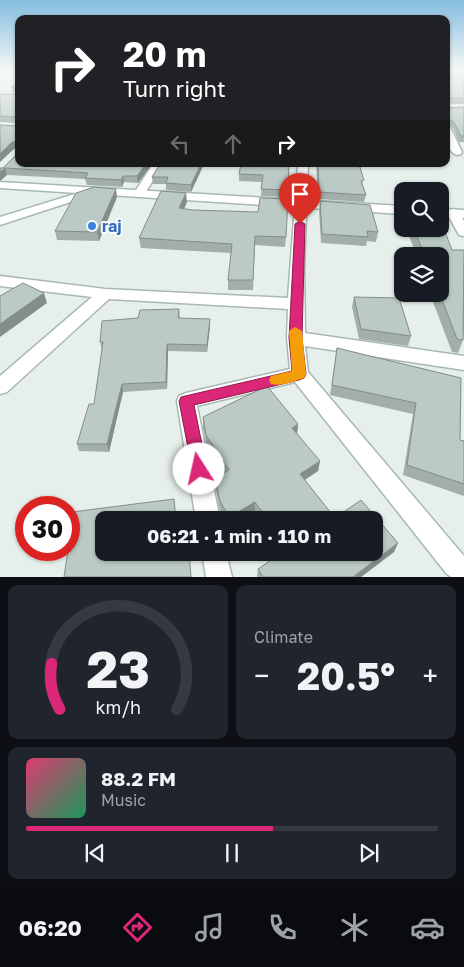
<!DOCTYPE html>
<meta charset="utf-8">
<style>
body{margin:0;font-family:"Golos Text",sans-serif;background:#20242c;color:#f1f3f6;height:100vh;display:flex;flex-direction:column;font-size:19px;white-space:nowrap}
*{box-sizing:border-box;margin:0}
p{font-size:16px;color:#9ea1a6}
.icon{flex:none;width:28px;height:28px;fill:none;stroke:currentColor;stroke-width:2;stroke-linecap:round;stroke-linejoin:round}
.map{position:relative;height:577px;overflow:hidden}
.details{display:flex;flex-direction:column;gap:8px;padding:8px;background:#0d0f14;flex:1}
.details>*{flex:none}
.guide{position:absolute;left:15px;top:15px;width:435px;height:152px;border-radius:10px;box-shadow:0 1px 4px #0004;background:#202124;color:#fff;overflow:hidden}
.controls{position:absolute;left:394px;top:182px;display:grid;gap:10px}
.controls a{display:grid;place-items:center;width:55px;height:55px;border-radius:10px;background:#171b24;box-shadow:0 1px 4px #0004;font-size:25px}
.speed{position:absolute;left:15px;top:496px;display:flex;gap:10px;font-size:25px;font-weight:700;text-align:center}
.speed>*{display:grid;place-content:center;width:65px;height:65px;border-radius:50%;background:#171b24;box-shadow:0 1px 4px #0004;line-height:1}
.speed .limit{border:8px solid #d22;background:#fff;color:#111}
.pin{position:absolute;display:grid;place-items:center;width:42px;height:42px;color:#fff;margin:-51px -21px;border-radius:50% 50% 50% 0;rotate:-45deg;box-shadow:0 0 5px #0007}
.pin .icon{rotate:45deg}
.me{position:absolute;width:55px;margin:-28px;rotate:350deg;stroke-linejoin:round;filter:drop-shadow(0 0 4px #0008)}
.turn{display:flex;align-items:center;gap:18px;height:105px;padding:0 25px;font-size:22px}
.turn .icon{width:65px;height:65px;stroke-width:2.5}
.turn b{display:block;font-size:35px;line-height:42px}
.lanes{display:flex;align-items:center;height:48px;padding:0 25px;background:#0003;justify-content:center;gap:25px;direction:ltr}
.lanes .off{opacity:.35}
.big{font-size:38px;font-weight:700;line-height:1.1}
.details .card{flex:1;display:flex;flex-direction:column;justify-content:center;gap:8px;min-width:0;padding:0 18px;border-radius:10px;background:#20242c}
.details .dial{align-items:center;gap:0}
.dial svg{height:130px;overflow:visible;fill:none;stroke:#363941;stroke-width:7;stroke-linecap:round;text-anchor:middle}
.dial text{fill:#f1f3f6;stroke:none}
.song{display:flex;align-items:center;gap:15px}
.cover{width:60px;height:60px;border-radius:8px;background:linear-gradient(135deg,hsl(340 70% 55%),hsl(150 70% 35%))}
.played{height:5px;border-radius:2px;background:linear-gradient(90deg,#db2777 60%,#363941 60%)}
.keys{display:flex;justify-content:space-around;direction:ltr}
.heat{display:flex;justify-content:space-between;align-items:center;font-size:28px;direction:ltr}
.details .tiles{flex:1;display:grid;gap:8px;grid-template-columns:1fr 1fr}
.card:last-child{grid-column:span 2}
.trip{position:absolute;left:95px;top:511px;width:288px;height:50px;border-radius:10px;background:#171b24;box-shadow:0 1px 4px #0004;font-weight:700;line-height:50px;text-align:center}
.menu{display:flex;height:80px;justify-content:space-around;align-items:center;background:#090b0e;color:#9ea1a6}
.menu .icon{width:35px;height:35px}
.menu .on{color:#db2777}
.menu b{font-size:22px;color:#f1f3f6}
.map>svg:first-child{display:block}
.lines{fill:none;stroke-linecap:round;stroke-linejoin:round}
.minor-casing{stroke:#a8b8b2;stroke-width:3}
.tertiary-casing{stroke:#a8b8b2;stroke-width:3}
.minor{fill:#fff;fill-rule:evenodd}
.tertiary{fill:#fff;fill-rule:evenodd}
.wall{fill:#a1aea9}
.shaded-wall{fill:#838d89}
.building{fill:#bbcac4;stroke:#838d89}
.route{fill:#db2777;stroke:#8e194d}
.slow{fill:#f59e0b}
.shop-dot{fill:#3f7fe0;stroke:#f7fbf9;stroke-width:2}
.labels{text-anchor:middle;stroke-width:4;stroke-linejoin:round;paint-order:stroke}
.shop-label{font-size:16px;font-weight:bold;fill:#366cbe;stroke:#f7fbf9;text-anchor:start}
</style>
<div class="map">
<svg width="464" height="577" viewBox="0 0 464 577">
<rect width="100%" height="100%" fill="#e6efeb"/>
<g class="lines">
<defs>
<g id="minor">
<path d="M446,126L451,129L462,152L461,154L457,155C446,151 446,137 446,126Z"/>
<polygon points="153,164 163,164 144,195 136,195 134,193"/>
<polygon points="298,164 308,164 304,269 305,333 464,356 464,370 305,346 308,372 464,556 464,577 451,577 446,573 295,382 197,406 220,520 196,520 177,401 179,396 186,393 290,369 287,338 288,309 109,299 7,392 0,394 0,376 92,297 0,286 0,276 105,289 288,298"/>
<polygon points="91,189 95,190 97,192 95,194 0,225 0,217"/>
<polygon points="453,209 457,210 464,221 464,236 459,235 447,213"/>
<polygon points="202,552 226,552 232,577 206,577"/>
</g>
<g id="tertiary">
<polygon points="0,182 402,206 402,214 0,188"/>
<polygon points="440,209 464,210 464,218 440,217"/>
</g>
</defs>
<!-- minor casing -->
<use href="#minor" class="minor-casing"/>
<!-- tertiary casing -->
<use href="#tertiary" class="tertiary-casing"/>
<!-- minor -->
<use href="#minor" class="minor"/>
<!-- tertiary -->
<use href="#tertiary" class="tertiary"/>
</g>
<!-- wall -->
<g class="wall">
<polygon points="446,70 464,70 464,75 447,74 447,76 464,77 464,104 447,104 448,108 464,107 464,142 459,142 453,128 446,124"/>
<polygon points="19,81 19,93 13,92 11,87"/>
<polygon points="19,94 19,164 152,164 138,183 124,182 122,187 87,185 85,179 7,175 3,168 18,153 18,148 14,149 19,126 18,123 0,122 0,95"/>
<polygon points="160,164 204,164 191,192 166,190 166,184 153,184 152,177"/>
<polygon points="289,164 288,197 261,196 262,182 239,181 239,174"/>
<polygon points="316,164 361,164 361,169 363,186 366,195 364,202 318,199"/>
<polygon points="117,197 99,241 57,240 55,231"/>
<polygon points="320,201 378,232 376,242 367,241 366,246 321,243 319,211"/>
<polygon points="187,202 184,209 286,237 285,247 255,245 253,290 228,290 228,280 231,253 141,248 139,238"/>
<polygon points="408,229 440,229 452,250 464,250 464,332 464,331 463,340 458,353 452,352 430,294 440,294 440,256 417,256 407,231"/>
<polygon points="354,297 411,336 408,346 359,339 352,307"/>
<polygon points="179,309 180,318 210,326 207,352 168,351 167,389 123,392 109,452 79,451 77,444 94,404 102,350 100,342 138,318"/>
<polygon points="337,348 461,378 460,440 464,441 464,496 403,475 413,414 330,395"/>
<polygon points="267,386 298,424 297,434 320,461 318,471 305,480 335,518 361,500 398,543 394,552 361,577 257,577 258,569 282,553 282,552 374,552 374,520 261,520 255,511 240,520 226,520 220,510 215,487 215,477 224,472 207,445 203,428 203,417"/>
</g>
<!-- shaded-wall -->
<g class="shaded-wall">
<polygon points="18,141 19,148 14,149 0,162 0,154 12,142"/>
<polygon points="146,164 152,164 138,183 137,176"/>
<polygon points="201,164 204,164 191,192 191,185"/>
<polygon points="5,168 7,175 0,181 0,172"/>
<polygon points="123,176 124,182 122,187 121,180"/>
<polygon points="116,189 117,197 99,241 97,232"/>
<polygon points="186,193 187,202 180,218 179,208"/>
<polygon points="44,293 47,303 0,337 0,324"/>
<polygon points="210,319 210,326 207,352 207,345"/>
<polygon points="167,344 168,351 167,389 166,382"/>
<polygon points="122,384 123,392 109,452 107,444"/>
<polygon points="298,424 297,434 292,428"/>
<polygon points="320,461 318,471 298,484 300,474"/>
<polygon points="255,502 255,511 240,520 230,520 229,517"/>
<polygon points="398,543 394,552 361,577 353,577"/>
</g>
<!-- building -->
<g class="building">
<polygon points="446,73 447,76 464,77 464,98 448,98 446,100"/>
<polygon points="19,81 19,87 11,87"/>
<polygon points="1,94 19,94 19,164 146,164 137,176 123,176 121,180 85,178 88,173 5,168 0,172 0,168 3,168 18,153 18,141 12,142 0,154 0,125 19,126 18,117 0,116 0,95"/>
<polygon points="446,102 448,108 464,107 464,136 461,136 454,122 447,118 446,119"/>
<polygon points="160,164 201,164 191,185 166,183 168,177 152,177"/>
<polygon points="241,164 289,164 288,190 261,189 263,175 239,174"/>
<polygon points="318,164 361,164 361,165 359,165 364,180 361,181 366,195 319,192"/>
<polygon points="94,187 116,189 97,232 55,231 76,193"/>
<polygon points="161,191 186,193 179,208 193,210 258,212 260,198 288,199 286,237 255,236 253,280 228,280 232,244 139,238"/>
<polygon points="320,201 370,205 378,232 367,231 368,237 322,234"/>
<polygon points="440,221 441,221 452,250 464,250 463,340 457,339 440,294 440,256 425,256 414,229 440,229"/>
<polygon points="23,283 44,293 0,324 0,296"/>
<polygon points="354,297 399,298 411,336 361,329"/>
<polygon points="179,309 178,318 210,319 207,345 167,344 166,382 122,384 107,444 77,444 89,404 94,404 103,342 100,342 102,321 138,318 140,310"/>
<polygon points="337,348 461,378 460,440 464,441 464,484 407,465 416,403 332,385"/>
<polygon points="267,386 298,424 292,428 320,461 300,474 335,518 361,500 398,543 353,577 263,577 258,569 283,552 374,552 374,520 268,520 255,502 229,517 220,501 215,477 229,470 206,435 203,417"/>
<polygon points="174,499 176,520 104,520 104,552 189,552 191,577 64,577 68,550 69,550 69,542 72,512"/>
</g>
<!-- sky -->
<linearGradient id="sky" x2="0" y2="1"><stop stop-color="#84bce0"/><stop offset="0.46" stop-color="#f4f8f6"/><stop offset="1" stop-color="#f4f8f6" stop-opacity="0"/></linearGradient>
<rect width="464" height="151" fill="url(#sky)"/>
<!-- route -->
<polygon class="route" points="300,221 305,224 302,338 306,374 304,378 299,380 194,405 207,469 204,474 199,476 193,474 179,401 181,397 292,371 289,338 295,224"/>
<!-- slow -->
<path class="slow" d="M295,327L302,331L306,374L304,378C295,381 281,387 271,384L269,380L271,376L292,371L289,331Z"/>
<!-- markers -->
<circle class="shop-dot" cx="92" cy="226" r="5"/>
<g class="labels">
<!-- shop labels -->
<g class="shop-label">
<text x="102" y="232">raj</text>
</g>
</g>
</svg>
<div class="controls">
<a><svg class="icon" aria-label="search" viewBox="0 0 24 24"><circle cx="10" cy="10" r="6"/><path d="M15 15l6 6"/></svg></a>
<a><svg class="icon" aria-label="layers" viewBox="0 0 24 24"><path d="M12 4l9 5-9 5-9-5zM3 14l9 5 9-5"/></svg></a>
</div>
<div class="speed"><div class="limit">30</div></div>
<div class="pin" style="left:300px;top:224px;background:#d93025"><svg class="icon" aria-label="arrive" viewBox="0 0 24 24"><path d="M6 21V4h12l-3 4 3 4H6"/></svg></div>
<svg class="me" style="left:199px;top:469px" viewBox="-20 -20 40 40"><circle r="19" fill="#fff"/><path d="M0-13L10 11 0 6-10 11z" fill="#db2777"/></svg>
<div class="trip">06:21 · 1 min · 110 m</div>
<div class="guide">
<div class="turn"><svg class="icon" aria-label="right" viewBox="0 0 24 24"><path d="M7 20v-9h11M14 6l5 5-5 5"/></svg><div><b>20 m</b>Turn right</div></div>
<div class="lanes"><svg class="icon off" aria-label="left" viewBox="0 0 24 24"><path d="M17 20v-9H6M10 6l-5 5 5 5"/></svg><svg class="icon off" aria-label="ahead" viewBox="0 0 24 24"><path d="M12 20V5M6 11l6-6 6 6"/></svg><svg class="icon" aria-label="right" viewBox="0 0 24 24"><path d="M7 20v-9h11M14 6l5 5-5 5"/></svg></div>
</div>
</div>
<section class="details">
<div class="tiles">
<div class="card dial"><svg viewBox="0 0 100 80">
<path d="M14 69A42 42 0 1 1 86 69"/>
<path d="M14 69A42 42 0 0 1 9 41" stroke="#db2777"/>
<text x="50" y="56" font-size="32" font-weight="700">23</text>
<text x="50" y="72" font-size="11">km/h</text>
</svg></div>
<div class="card"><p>Climate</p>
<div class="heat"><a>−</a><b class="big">20.5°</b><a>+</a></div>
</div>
<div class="card">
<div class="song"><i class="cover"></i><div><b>88.2 FM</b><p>Music</p></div></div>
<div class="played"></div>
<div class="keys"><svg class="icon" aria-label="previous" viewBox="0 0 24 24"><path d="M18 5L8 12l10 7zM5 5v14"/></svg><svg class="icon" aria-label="pause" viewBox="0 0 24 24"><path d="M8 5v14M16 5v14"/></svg><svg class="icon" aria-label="next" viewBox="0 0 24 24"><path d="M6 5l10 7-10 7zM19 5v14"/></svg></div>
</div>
</div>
</section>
<nav class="menu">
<b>06:20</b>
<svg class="icon on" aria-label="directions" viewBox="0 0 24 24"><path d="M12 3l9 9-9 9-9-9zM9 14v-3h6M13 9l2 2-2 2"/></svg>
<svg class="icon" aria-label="music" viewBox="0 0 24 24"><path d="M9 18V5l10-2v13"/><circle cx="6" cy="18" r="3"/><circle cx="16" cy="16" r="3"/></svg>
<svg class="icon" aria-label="phone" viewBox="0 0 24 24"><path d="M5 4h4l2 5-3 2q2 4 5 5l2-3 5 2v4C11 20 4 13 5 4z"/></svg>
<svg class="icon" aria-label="climate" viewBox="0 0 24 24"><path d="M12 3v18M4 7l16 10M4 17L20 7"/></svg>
<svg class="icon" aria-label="car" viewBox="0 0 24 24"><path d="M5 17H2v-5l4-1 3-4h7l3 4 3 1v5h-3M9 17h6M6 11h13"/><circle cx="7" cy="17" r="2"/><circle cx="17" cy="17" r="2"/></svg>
</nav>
